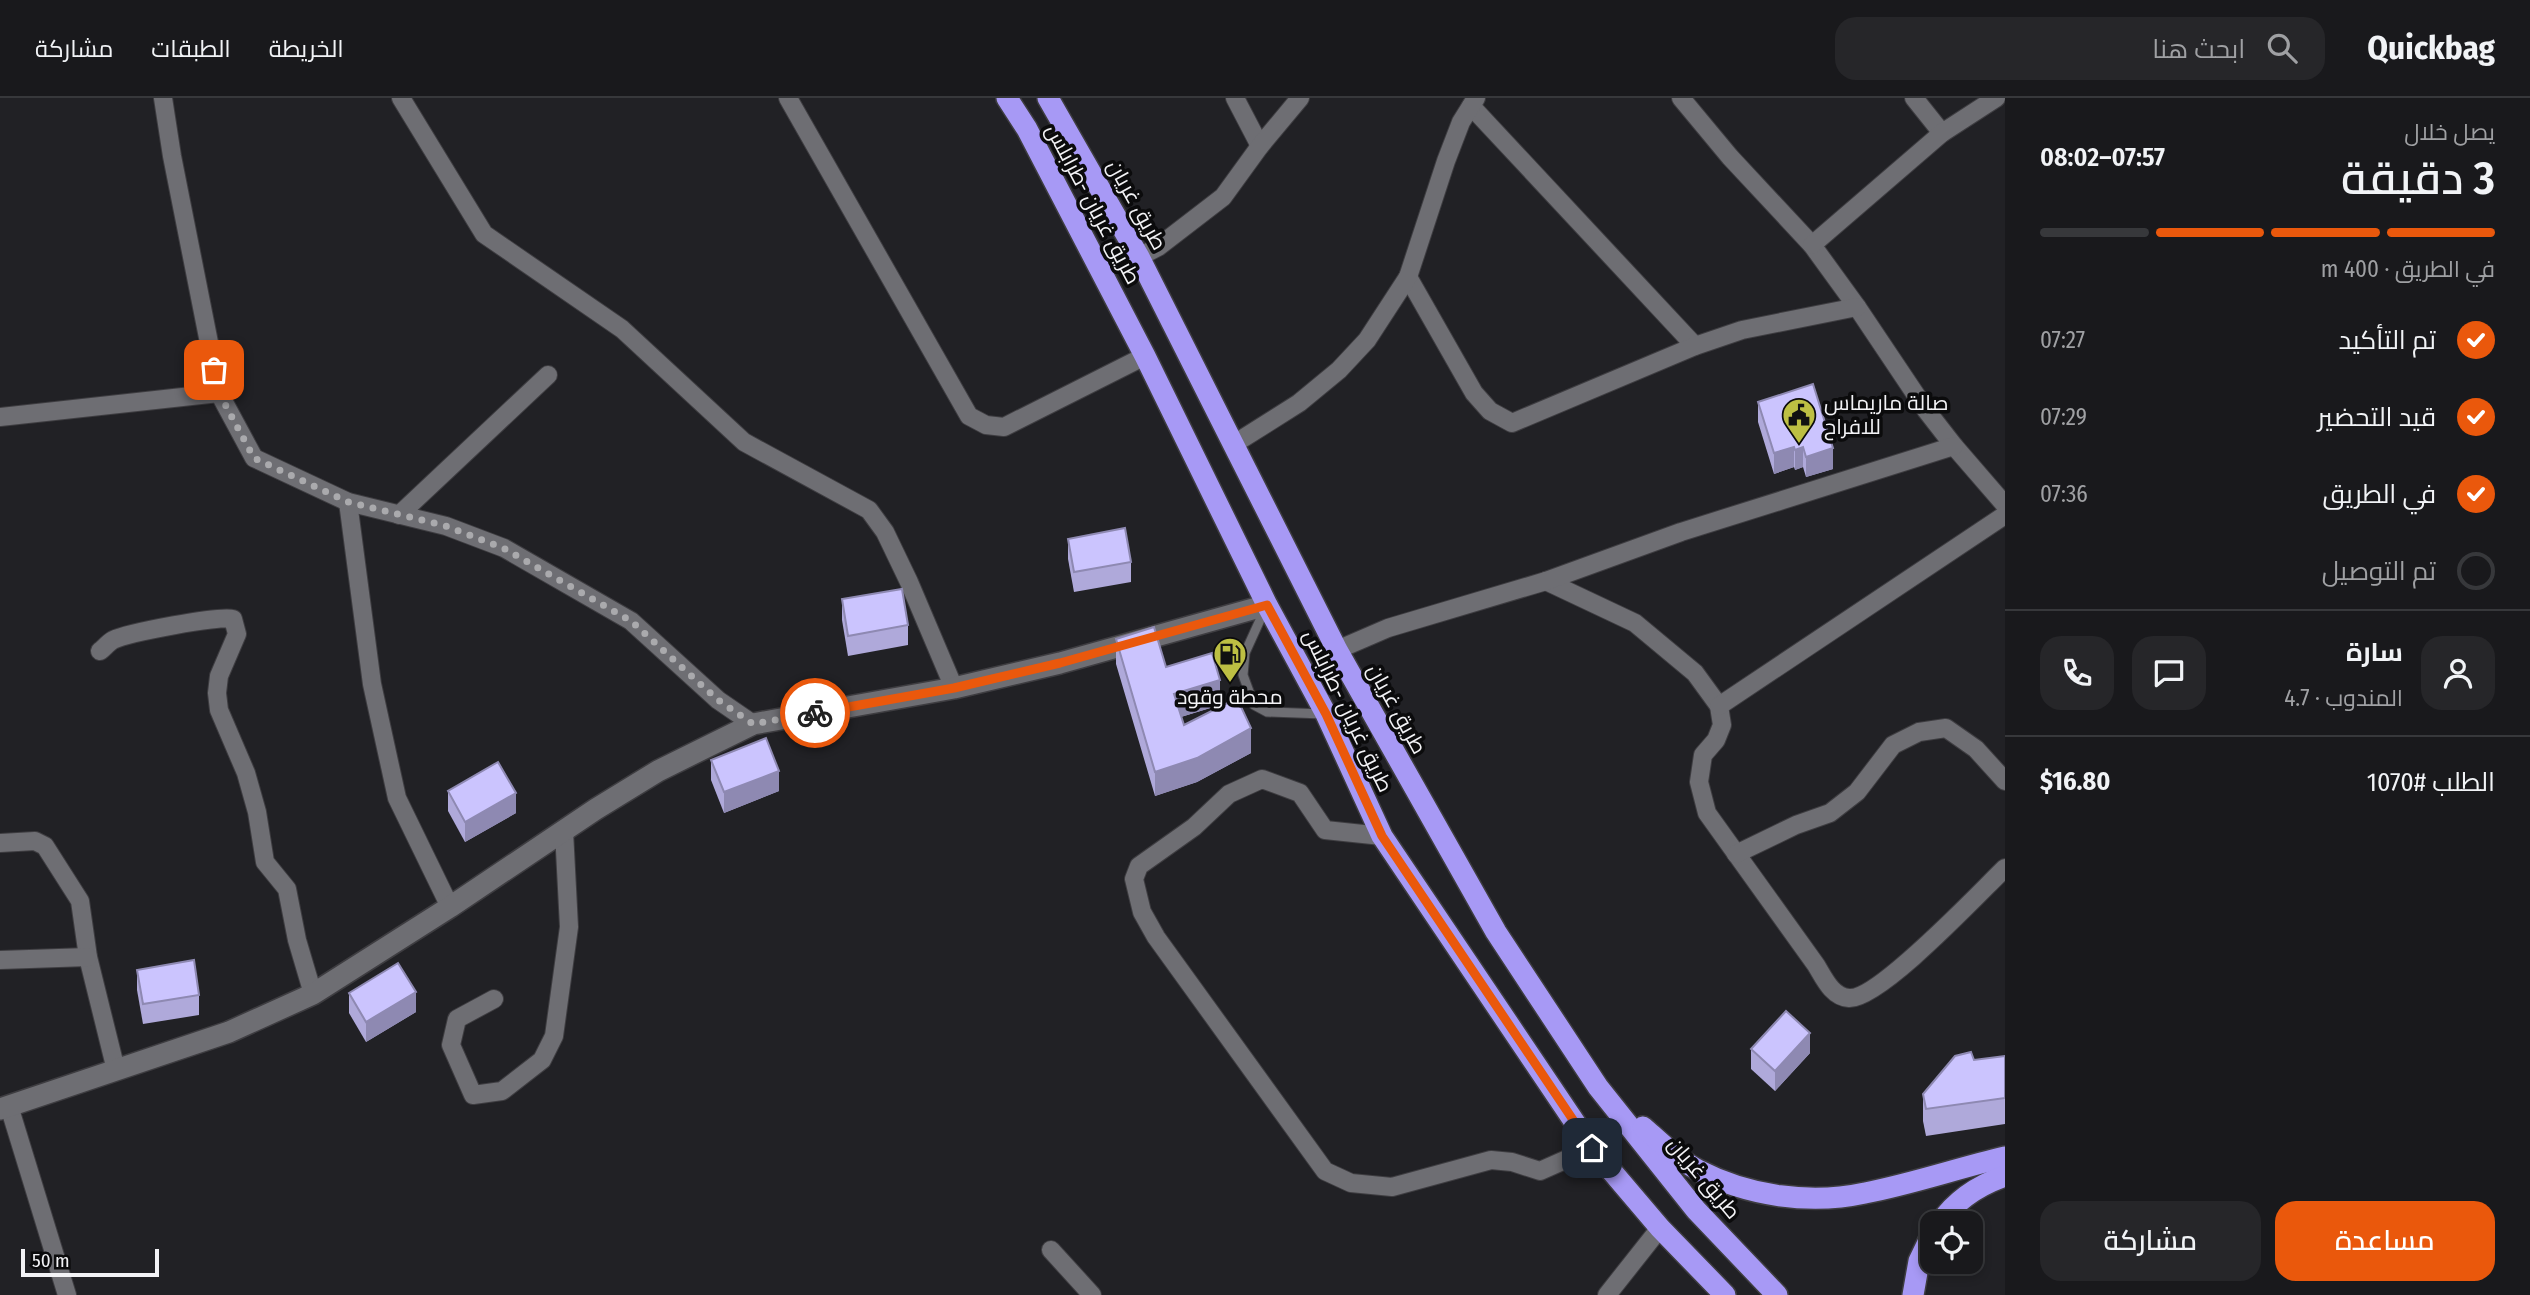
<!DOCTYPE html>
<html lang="ar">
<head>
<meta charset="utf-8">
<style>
  :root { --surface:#19191c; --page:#262629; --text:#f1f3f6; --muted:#9fa0a3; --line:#37383b; --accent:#ea580c }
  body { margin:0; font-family:"Fira Sans Condensed",Cairo,sans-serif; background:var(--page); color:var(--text); direction:rtl; height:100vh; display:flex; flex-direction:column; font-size:26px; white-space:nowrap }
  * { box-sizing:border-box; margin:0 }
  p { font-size:23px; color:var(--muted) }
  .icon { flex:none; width:38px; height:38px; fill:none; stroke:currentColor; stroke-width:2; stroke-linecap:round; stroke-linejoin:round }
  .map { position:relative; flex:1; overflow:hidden; direction:ltr }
  .side { display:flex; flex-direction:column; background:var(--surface); width:525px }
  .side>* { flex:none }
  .tools { position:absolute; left:1920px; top:1113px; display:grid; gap:14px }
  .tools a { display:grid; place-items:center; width:63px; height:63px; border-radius:14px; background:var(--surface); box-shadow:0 4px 10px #0003,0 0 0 2px var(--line); font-size:35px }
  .scale { position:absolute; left:21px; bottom:18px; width:138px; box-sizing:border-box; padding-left:7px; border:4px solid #f3f3f6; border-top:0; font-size:19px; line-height:24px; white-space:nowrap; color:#f3f3f6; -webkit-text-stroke:5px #0b0b0c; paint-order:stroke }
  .pin { position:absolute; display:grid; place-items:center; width:60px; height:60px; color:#fff; margin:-30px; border-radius:14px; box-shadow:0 4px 10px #0006 }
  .courier { position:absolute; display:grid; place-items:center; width:70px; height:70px; margin:-35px; border:5px solid #ea580c; border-radius:50%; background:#fff; color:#222; box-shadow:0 2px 9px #0007 }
  .headline em { font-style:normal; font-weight:600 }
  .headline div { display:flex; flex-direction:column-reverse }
  .headline { display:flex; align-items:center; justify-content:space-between; height:119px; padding:0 35px }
  h1 { font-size:46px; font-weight:600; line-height:52px }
  .bar { display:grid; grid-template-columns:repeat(4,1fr); gap:10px 7px; align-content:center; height:84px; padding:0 35px }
  .bar i { height:9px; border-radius:5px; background:var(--line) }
  .bar .on { background:var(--accent) }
  .bar p { grid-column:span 4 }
  .line { display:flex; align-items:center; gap:18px; padding:0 35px; border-top:2px solid var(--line) }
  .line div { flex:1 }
  .round { display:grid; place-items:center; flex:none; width:74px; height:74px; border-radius:21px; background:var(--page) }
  ol { padding:0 35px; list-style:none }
  li { display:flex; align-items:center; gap:21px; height:77px }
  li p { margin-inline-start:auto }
  li .icon { padding:7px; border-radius:50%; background:var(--accent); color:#fff; stroke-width:4 }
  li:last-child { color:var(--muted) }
  li i { width:38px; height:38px; border:4px solid var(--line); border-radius:50% }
  .primary-button { display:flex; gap:14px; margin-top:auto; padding:14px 35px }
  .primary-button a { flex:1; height:80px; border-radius:21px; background:var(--accent); color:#fff; font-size:28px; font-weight:600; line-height:80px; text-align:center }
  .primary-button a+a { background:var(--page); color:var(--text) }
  header { display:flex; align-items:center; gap:42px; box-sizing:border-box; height:98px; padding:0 35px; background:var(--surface); border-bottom:2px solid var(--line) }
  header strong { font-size:33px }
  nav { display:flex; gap:38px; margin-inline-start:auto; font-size:24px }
  .search { width:490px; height:63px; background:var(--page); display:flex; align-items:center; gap:18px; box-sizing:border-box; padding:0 24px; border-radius:21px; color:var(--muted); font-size:26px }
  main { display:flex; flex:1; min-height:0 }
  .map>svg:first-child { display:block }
</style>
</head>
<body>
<header>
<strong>Quickbag</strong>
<div class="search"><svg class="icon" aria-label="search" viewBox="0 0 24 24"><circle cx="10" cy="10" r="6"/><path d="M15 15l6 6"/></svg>ابحث هنا</div>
<nav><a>الخريطة</a><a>الطبقات</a><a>مشاركة</a></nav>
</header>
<main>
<section class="side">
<div class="headline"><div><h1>3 دقيقة</h1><p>يصل خلال</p></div><em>07:57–08:02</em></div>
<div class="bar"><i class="on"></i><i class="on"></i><i class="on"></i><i></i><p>في الطريق · 400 m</p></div>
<ol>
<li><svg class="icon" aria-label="check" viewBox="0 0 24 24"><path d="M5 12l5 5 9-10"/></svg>تم التأكيد<p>07:27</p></li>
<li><svg class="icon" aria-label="check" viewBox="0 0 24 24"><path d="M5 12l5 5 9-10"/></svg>قيد التحضير<p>07:29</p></li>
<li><svg class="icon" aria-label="check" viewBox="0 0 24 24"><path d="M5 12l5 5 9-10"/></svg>في الطريق<p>07:36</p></li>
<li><i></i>تم التوصيل</li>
</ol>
<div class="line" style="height:126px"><a class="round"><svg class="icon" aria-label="person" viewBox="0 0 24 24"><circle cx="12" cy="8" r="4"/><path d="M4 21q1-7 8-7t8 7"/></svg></a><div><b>سارة</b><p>المندوب · 4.7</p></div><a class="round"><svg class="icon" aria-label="chat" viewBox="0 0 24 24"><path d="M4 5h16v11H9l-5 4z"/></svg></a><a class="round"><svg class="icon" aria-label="phone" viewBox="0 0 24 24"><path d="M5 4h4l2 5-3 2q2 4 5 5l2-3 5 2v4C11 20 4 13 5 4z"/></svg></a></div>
<div class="line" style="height:91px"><div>الطلب #1070</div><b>$16.80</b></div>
<div class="primary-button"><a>مساعدة</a><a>مشاركة</a></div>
</section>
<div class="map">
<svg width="2005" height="1197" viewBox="0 0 2005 1197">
  <rect width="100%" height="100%" fill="#212125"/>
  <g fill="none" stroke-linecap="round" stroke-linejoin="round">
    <defs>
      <path id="lane" d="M 1265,511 L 1245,555 L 1243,577 L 1254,607 L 1267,614 L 1324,616"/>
      <g id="street">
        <path d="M 163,0 L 172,58 L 219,295 L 254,360 L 348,404 L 446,428 L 504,450 L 631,523 L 718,602 L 753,626"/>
        <path d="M 401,0 L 484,136 L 622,231 L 744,344 L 869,412 L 885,434 L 909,484 L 954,590"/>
        <path d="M 788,0 L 969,318 L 986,327 L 1004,329 L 1145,258"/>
        <path d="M 1235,0 L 1260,48"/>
        <path d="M 1681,0 L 1730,59 L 1812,147 L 1857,209 L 1926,312 L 1954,348 L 2005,407"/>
        <path d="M 1914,0 L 1942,35"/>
        <path d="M 1471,8 L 1695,248"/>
        <path d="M 1812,147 L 1942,35 L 1996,0"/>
        <path d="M 1139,159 L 1158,149 L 1223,99 L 1260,48 L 1300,0"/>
        <path d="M 1408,179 L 1474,295 L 1490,313 L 1512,325 L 1695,248 L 1742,232 L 1857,209"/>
        <path d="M 0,319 L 219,295"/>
        <path d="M 1234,346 L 1299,305 L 1339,272 L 1367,242 L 1408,179 L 1446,63 L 1461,24 L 1476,0"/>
        <path d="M 348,404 L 372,586 L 397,700 L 450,809"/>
        <path d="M 399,417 L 548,277"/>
        <path d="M 1546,483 L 1635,525 L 1695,575 L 1719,608 L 1722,627 L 1716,642 L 1703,657 L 1699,684 L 1707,715 L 1816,867 C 1824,880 1832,899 1849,900 C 1879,902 1979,795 2005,770"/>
        <path d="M 1337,552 L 1388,530 L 1546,483 L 1681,434 L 1954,348"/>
        <path d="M 100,553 C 104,550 108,545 113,542 C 127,535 220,517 233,521 L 237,536 L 219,578 L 217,595 L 219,612 L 246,675 L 257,714 L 265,764 L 287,791 L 297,842 L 313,896"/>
        <path d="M 1719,608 L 2005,417"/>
        <path d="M 1382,738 L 1325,732 L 1300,695 L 1262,681 L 1229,696 L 1194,729 L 1139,768 L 1134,781 L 1142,814 L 1156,839 L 1325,1073 L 1351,1085 L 1392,1089 L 1491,1062 L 1512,1064 L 1540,1073 L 1592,1050"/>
        <path d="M 0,745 L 35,743 L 45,748 L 80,803 L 88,859 L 116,972"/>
        <path d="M 1736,756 L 1796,727 L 1830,715 L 1857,694 L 1893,647 L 1919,634 L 1946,630 L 1976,651 L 2005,683"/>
        <path d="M 0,862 L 88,859"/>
        <path d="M 494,901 L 457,921 L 451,947 L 473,997 L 502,993 L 542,962 L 554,938 L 569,829 L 564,733"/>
        <path d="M 9,1008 L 67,1197"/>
        <path d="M 1051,1152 L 1092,1197"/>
        <path d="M 1607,1197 L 1660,1130"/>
      </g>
      <path id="secondary" d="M 0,1011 L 229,934 L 313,896 L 450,809 L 596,711 L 658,673 L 753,626 L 954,590 L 1060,565 L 1267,507"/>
      <g id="highway">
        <path d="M 1007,0 L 1027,31 L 1145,258 L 1267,507 L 1326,616 L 1382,738 L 1592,1050 L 1660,1130 L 1725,1197"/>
        <path d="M 1048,0 L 1139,159 L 1337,552 L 1496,834 L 1598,989 L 1696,1112 L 1777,1197"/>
        <path d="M 1643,1029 C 1660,1044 1677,1061 1698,1072 C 1748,1098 1810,1107 1865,1095 C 1912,1086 1958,1070 2005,1059"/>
        <path d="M 1940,1125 C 1956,1102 1979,1087 2005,1078"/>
        <path d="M 1913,1197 L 1919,1163 L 1932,1136"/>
      </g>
    </defs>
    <use href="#lane" stroke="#3e3d41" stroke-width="11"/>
    <use href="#street" stroke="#3e3d41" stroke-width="20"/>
    <use href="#secondary" stroke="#3e3d41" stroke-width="24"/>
    <use href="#highway" stroke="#3e3d41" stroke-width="24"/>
    <use href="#lane" stroke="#6e6e73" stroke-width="9"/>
    <use href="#street" stroke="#6e6e73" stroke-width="18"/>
    <use href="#secondary" stroke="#6e6e73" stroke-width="21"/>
    <use href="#highway" stroke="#a799f5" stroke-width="21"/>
  </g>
  <g fill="#afa9da">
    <path d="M 1758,304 L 1833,371 L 1806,379 L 1803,369 L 1795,372 L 1794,369 L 1774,376 L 1758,324 Z"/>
    <path d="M 1068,441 L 1131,464 L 1131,484 L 1074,494 L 1068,461 Z"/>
    <path d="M 842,501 L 908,527 L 908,547 L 848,558 L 842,522 Z"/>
    <path d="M 1116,541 L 1166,569 L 1220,607 L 1181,619 L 1184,627 L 1251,655 L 1197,684 L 1155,698 L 1116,566 Z"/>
    <path d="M 711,662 L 779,693 L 724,715 L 711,682 Z"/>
    <path d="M 448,693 L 516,715 L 465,744 L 448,713 Z"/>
    <path d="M 137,872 L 199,897 L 199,917 L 143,926 L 137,892 Z"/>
    <path d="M 349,895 L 416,914 L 366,944 L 349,915 Z"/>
    <path d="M 1751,951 L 1810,955 L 1775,993 L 1751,971 Z"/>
    <path d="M 2005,958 L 2005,1026 L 1926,1038 L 1923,1023 L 1923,996 L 1974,962 Z"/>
  </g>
  <g fill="#8e89b2">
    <path d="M 1794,349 L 1794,369 L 1774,376 L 1774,355 Z"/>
    <path d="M 1803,349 L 1803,369 L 1795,372 L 1795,352 Z"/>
    <path d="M 1833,350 L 1833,371 L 1806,379 L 1806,359 Z"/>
    <path d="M 1220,582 L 1220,607 L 1174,621 L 1174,596 Z"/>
    <path d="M 1251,630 L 1251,655 L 1197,684 L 1155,698 L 1155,674 Z"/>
    <path d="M 779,673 L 779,693 L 724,715 L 724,694 Z"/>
    <path d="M 516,695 L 516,715 L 465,744 L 465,724 Z"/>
    <path d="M 416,894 L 416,914 L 366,944 L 366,924 Z"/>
    <path d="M 1810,935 L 1810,955 L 1775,993 L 1775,973 Z"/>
  </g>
  <g fill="#cbc4fe" stroke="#8e89b2" stroke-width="2">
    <path d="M 1813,286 L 1833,350 L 1806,359 L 1803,349 L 1795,352 L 1794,349 L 1774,355 L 1758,304 Z"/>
    <path d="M 1125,430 L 1131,464 L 1074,474 L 1068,441 Z"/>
    <path d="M 902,491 L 908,527 L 848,538 L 842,501 Z"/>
    <path d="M 1154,529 L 1166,569 L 1212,555 L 1220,582 L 1174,596 L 1184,627 L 1237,600 L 1251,630 L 1197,660 L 1155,674 L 1116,541 Z"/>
    <path d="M 766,640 L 779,673 L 724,694 L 711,662 Z"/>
    <path d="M 498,664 L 516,695 L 465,724 L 448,693 Z"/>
    <path d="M 194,862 L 199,897 L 143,906 L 137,872 Z"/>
    <path d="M 398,865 L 416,894 L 366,924 L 349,895 Z"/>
    <path d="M 1786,913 L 1810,935 L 1775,973 L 1751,951 Z"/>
    <path d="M 1971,954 L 1974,962 L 2005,958 L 2005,1000 L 1926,1011 L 1923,996 L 1955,958 Z"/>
  </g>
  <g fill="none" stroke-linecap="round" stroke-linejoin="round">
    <path stroke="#aaaaad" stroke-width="7" stroke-dasharray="0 12.6" d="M 214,272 L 219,295 L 254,360 L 348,404 L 446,428 L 503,450 L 631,523 L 718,602 L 753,626 L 815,615"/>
    <path stroke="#ea580c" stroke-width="9" d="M 815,615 L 954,590 L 1060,565 L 1267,507 L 1326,616 L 1382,738 L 1592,1050"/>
  </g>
  <defs>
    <symbol id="civic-pin" viewBox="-11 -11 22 30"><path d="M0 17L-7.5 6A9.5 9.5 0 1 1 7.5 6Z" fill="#bdbf43" stroke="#0b0b0c"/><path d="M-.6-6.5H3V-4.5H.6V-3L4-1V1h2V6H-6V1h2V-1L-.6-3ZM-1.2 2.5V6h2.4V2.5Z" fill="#111"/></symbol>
    <symbol id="fuel-pin" viewBox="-11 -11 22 30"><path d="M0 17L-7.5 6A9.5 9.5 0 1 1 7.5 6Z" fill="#bdbf43" stroke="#0b0b0c"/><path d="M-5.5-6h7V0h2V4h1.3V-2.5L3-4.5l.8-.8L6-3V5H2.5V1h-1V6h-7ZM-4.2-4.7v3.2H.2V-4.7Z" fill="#111"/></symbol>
  </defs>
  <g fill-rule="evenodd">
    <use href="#civic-pin" x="1780" y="298" width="38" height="52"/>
    <use href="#fuel-pin" x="1211" y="537" width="38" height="52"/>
  </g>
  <g text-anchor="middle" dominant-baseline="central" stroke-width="7" stroke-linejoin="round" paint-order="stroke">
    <g font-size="21" fill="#f3f3f6" stroke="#0b0b0c">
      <text transform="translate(1093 106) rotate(62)">طريق غريان -طرابلس</text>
      <text transform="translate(1137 107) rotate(61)">طريق غريان</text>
      <text transform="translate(1397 611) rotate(61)">طريق غريان</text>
      <text transform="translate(1348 613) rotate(64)">طريق غريان -طرابلس</text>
      <text transform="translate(1704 1080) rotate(50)">طريق غريان</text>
    </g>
    <g font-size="21" fill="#f3f3f6" stroke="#0b0b0c" text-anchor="start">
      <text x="1824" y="305">صالة ماريماس<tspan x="1824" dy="24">للافراح</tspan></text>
      <text x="1230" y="599" text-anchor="middle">محطة وقود</text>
    </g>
  </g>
</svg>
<div class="tools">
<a><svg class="icon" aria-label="locate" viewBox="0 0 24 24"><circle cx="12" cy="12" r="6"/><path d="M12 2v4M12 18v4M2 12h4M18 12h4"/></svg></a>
</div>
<div class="scale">50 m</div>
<div class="pin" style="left:214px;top:272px;background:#ea580c"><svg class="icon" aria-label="bag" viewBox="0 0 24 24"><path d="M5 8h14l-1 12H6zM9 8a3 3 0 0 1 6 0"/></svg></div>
<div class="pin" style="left:1592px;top:1050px;background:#1f2937"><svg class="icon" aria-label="home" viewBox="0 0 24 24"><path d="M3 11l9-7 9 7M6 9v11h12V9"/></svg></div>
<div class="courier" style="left:815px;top:615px"><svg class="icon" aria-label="bike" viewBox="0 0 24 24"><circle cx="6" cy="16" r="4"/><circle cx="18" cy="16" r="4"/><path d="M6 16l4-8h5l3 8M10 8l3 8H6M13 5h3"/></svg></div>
</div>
</main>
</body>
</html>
